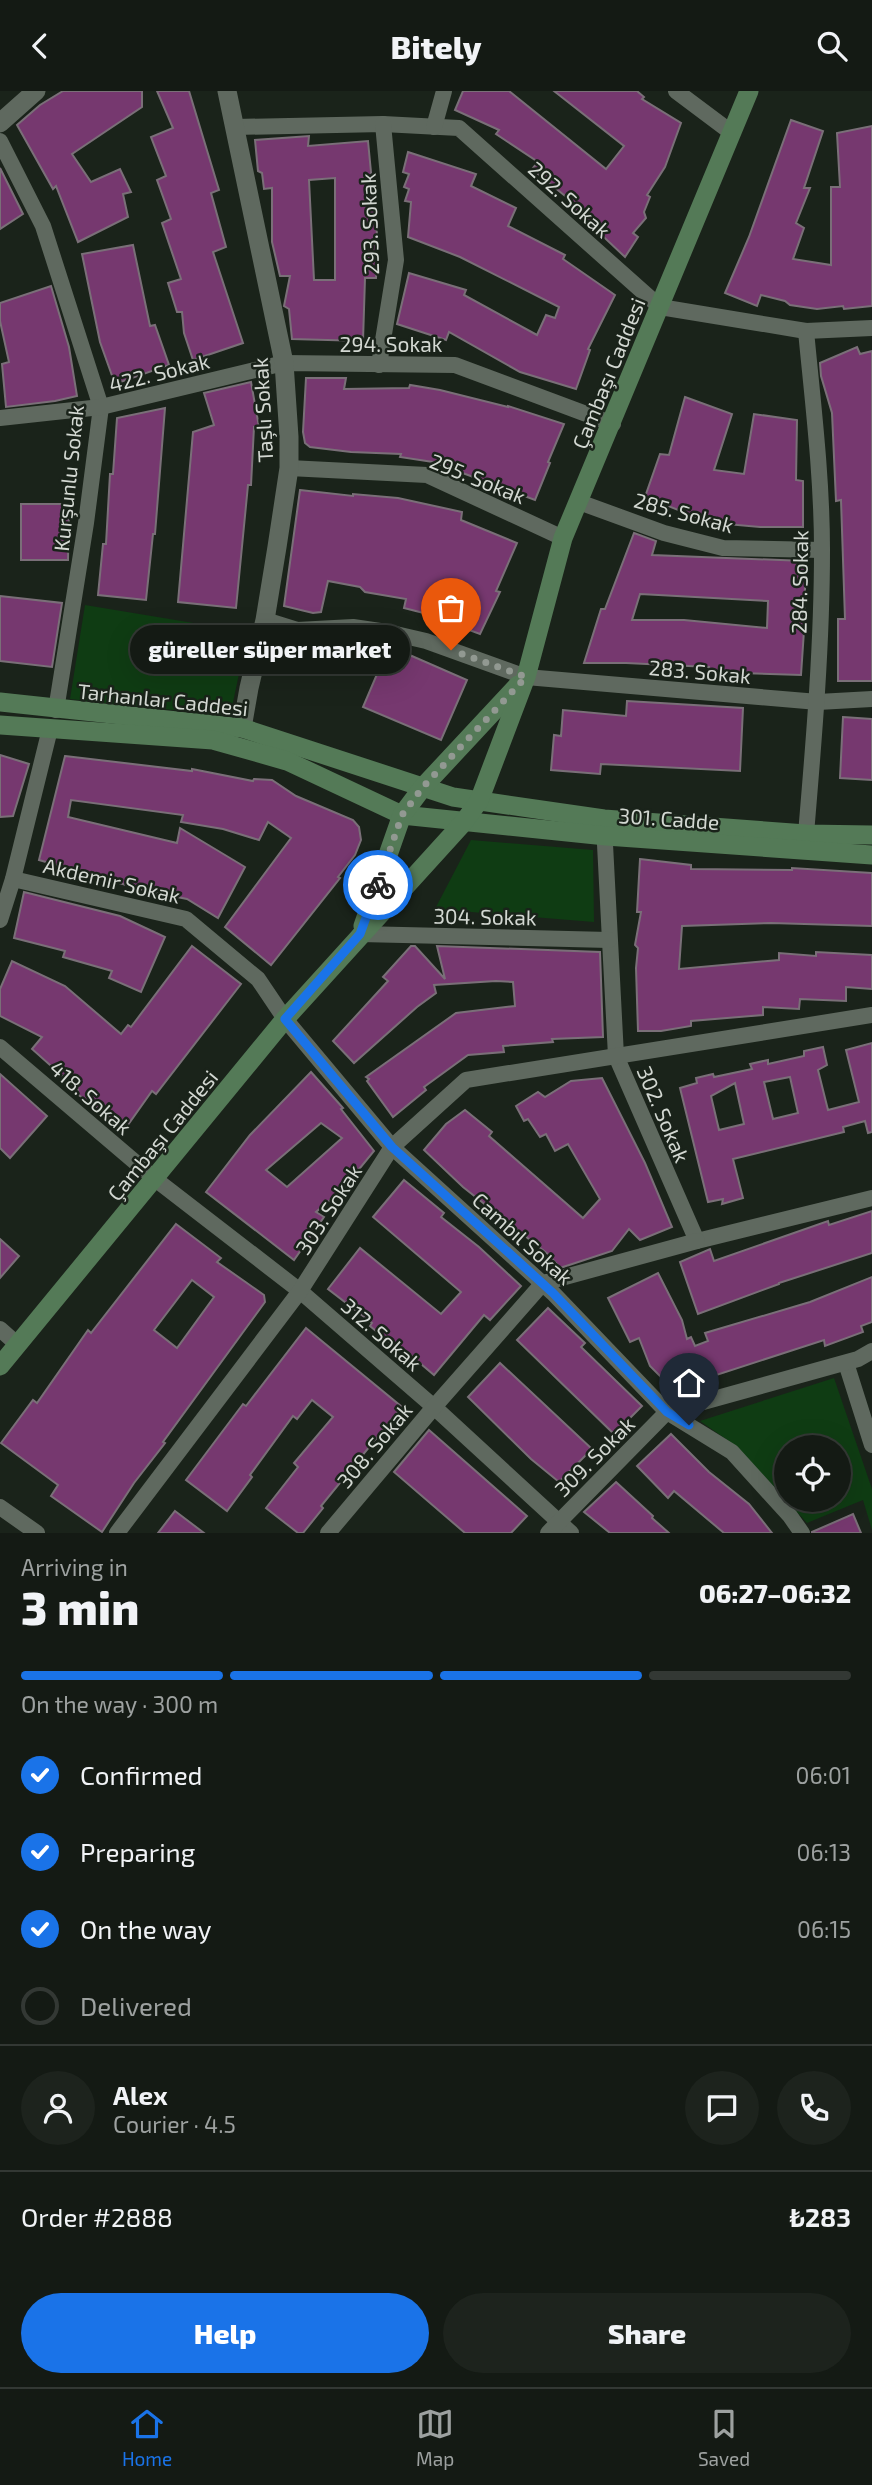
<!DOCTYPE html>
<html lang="en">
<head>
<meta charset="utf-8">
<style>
  :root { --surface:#141a14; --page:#1d231d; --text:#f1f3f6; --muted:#9da1a0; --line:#333834; --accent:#1a73e8 }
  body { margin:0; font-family:"Exo 2",sans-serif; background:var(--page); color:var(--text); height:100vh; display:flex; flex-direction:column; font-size:26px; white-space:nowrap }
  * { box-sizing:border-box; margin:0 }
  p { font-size:23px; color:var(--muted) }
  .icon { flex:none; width:38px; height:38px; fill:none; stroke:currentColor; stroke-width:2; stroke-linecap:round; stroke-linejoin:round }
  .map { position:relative; height:1442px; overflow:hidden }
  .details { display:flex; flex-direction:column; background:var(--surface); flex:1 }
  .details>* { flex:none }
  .controls { position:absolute; left:774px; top:1344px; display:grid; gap:14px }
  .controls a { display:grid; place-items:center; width:77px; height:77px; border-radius:50%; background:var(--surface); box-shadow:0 7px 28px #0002,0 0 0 2px var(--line); font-size:35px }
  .pin { position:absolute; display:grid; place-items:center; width:60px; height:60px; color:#fff; margin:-72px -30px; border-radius:50% 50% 50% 0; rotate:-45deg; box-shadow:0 0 7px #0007 }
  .pin .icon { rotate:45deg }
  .courier { position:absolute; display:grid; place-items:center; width:70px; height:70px; margin:-35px; border:5px solid #1a73e8; border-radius:50%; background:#fff; color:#222; box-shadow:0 2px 9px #0007 }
  .bubble { position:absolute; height:49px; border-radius:24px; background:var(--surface); box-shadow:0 7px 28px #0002,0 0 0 2px var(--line); font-size:23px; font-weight:800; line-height:49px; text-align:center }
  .head em { font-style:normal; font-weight:800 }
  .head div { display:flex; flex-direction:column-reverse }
  .head { display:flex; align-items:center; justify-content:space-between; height:119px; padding:0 21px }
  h1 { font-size:46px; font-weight:800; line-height:52px }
  .bar { display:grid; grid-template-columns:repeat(4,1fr); gap:10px 7px; align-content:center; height:84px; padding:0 21px }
  .bar i { height:9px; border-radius:5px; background:var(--line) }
  .bar .active { background:var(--accent) }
  .bar p { grid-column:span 4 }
  .line { display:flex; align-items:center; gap:18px; padding:0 21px; border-top:2px solid var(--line) }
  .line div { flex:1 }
  .round { display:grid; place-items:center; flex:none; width:74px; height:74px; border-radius:37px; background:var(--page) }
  ol { padding:0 21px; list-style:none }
  li { display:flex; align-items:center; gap:21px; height:77px }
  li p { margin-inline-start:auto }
  li .icon { padding:7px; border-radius:50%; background:var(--accent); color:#fff; stroke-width:4 }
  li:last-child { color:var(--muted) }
  li i { width:38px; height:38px; border:4px solid var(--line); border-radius:50% }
  .cta { display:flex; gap:14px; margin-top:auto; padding:14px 21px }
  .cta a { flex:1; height:80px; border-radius:42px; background:var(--accent); color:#fff; font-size:28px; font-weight:800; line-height:80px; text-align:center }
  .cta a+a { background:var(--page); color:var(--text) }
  header { display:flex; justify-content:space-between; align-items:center; height:91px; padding:0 21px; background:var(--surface); font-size:32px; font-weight:800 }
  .tab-bar { display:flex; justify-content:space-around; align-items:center; height:98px; border-top:2px solid var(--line); background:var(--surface); font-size:19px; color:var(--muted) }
  .tab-bar a { display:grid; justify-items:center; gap:4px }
  .tab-bar .active { color:var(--accent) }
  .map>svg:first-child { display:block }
</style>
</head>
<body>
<header><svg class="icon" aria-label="back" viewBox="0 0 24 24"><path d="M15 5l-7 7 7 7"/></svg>Bitely<svg class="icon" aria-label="search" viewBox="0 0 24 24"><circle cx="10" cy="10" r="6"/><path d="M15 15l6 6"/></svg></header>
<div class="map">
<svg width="872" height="1442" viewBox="0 0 872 1442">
  <rect width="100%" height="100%" fill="#1a231a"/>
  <g fill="#0f3c13">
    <path d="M 85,514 L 248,541 L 230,625 L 70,608 Z"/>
    <path d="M 471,749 L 593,759 L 594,831 L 435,818 Z"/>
    <path d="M 834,1287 L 872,1398 L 872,1439 L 863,1409 L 807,1432 L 786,1409 L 838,1409 L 838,1356 L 786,1356 L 786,1408 L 733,1353 L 700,1330 Z"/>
  </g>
  <g fill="#76386f" stroke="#7a6f78" stroke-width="2" fill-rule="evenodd">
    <path d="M 63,0 L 142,0 L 142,16 L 72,63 L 91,91 L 120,78 L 131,101 L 123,103 L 128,126 L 78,151 L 56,95 L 53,98 L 17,34 L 40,14 Z"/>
    <path d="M 157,0 L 189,0 L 219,99 L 211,102 L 226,156 L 213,161 L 243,252 L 193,269 L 184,242 L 182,221 L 177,221 L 168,192 L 181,188 L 162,132 L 171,128 L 157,89 L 166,85 L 151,46 L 173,37 Z"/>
    <path d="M 463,0 L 509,0 L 606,78 L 624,55 L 554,0 L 637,0 L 644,6 L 642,8 L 681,32 L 665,76 L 647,104 L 650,106 L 644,121 L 646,127 L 633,142 L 638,146 L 625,166 L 572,116 L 575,113 L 532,78 L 538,71 L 496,43 L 499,39 L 455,19 Z"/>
    <path d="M 791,29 L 823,40 L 804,97 L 810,97 L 796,132 L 804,137 L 793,168 L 831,174 L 831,96 L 840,96 L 837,42 L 872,35 L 872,215 L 844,218 L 843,215 L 817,218 L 790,214 L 785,210 L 761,204 L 757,215 L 725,202 L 749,146 Z"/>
    <path d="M 309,45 L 308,55 L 368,50 L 378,154 L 376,187 L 365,187 L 363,250 L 292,248 L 289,218 L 284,215 L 290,185 L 280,185 L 272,151 L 272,97 L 264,98 L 262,82 L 258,80 L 255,49 ZM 335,87 L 335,189 L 314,189 L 309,89 Z"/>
    <path d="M 408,61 L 476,83 L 471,95 L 516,117 L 508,135 L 565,164 L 563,168 L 615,204 L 588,258 L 590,259 L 576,298 L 520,281 L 449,241 L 446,249 L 397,233 L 409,182 L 466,199 L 464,204 L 537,244 L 546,224 L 555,227 L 559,216 L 460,166 L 408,146 L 411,111 L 405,110 L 409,98 L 404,96 L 409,83 L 403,81 Z"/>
    <path d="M 0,77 L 23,123 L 0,138 Z"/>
    <path d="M 133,154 L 150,235 L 155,234 L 169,274 L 115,293 L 100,251 L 82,163 Z"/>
    <path d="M 51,195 L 69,256 L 77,305 L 55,310 L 6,316 L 2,273 L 9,271 L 0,230 L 0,212 Z"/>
    <path d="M 857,256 L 860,263 L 872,260 L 872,590 L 838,590 L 838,528 L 845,528 L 841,409 L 836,410 L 832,322 L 821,285 L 820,272 Z"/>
    <path d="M 306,287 L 346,287 L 344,298 L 409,297 L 410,294 L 440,299 L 508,316 L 508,315 L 564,333 L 548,371 L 550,372 L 535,409 L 433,371 L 400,366 L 401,363 L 351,361 L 310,356 L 305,352 L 303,341 Z"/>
    <path d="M 251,291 L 259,336 L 254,336 L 251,394 L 248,394 L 236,517 L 178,511 L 193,341 L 214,334 L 204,302 Z"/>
    <path d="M 685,306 L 732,323 L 714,379 L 744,383 L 754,323 L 797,329 L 796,389 L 803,390 L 803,436 L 760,436 L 703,431 L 704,429 L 645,406 L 660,363 L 669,364 Z"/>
    <path d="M 165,317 L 155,443 L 153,443 L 146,509 L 98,504 L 103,453 L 106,453 L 110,383 L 113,383 L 117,327 Z"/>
    <path d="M 300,399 L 353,405 L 353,403 L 398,407 L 462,421 L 461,429 L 517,452 L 496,500 L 500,501 L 480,543 L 450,532 L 451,529 L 404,517 L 406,508 L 365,501 L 360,496 L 328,490 L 321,521 L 313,522 L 284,515 Z"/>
    <path d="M 21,413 L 69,413 L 68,469 L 21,469 Z"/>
    <path d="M 634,442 L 656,450 L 652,464 L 805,470 L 805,525 L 801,584 L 709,581 L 709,576 L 626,572 L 584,572 L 601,518 L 605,518 ZM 640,503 L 768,510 L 767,537 L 684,529 L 632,529 Z"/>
    <path d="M 0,505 L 62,512 L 52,576 L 0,570 Z"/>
    <path d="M 389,555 L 467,589 L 441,649 L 363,616 Z"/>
    <path d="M 627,610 L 743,617 L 740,680 L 601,673 L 600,683 L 551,679 L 554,644 L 561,645 L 563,619 L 626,625 Z"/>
    <path d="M 843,626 L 872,628 L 872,689 L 840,687 Z"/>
    <path d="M 0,664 L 29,673 L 13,725 L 0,726 Z"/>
    <path d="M 65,665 L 192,680 L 192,678 L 253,690 L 254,688 L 272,689 L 296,705 L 353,729 L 359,736 L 361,749 L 355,764 L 338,786 L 340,787 L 271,874 L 225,836 L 291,747 L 268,731 L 259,749 L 223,738 L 181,731 L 183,724 L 71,709 L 68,726 L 177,752 L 180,737 L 245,776 L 218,827 L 187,808 L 147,800 L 39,769 Z"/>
    <path d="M 640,768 L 691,774 L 691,778 L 792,779 L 792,777 L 872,782 L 872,835 L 771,832 L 682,835 L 679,878 L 779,869 L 779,862 L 816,865 L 816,861 L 872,864 L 872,898 L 846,896 L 846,910 L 800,908 L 799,918 L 763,916 L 763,924 L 691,930 L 691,935 L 661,940 L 638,940 L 636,877 L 638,857 L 635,854 L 641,821 L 637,821 Z"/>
    <path d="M 24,801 L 120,825 L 165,846 L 141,901 L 109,887 L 112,880 L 63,866 L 65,860 L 14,847 Z"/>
    <path d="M 192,855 L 241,893 L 156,1003 L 152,1000 L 125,1038 L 76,1002 L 78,999 L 32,958 L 42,946 L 0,925 L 0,898 L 12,870 L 65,895 L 121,943 L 128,934 L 131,936 Z"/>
    <path d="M 411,855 L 415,855 L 445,888 L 437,855 L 600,861 L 603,946 L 552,948 L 553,951 L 503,955 L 504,961 L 468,964 L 424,996 L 426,999 L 393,1026 L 367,990 L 369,988 L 366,986 L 456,922 L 515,915 L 513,891 L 496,890 L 434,894 L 436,902 L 417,916 L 354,972 L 333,950 L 388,890 L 383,886 Z"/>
    <path d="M 872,952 L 872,1041 L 868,1042 L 865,1030 L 843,1036 L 844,1041 L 733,1068 L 743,1107 L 722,1113 L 723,1108 L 708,1111 L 680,997 L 697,992 L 696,987 L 713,983 L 714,986 L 752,978 L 750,973 L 768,969 L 768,973 L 804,965 L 804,960 L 823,956 L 827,974 L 818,979 L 828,1019 L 859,1011 L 846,959 ZM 790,986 L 798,1022 L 773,1028 L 764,991 ZM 735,992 L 744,1033 L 719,1039 L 711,1005 Z"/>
    <path d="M 311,981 L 343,1017 L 341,1018 L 374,1060 L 342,1099 L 316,1121 L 324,1126 L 294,1169 L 206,1101 L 250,1044 ZM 321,1032 L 342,1047 L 287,1096 L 266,1079 Z"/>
    <path d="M 0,983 L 47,1025 L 10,1067 L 0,1057 Z"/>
    <path d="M 602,987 L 645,1072 L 672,1136 L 640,1149 L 629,1138 L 612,1160 L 560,1177 L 549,1164 L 463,1096 L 424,1059 L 446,1033 L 465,1019 L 492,1041 L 489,1045 L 583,1127 L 600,1108 L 568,1053 L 555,1060 L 546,1043 L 540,1046 L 528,1028 L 524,1030 L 516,1015 L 538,1001 L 545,1006 L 571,990 Z"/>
    <path d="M 404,1089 L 444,1122 L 441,1126 L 479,1156 L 521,1195 L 490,1229 L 484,1224 L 434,1284 L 401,1256 L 399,1259 L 370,1235 L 372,1232 L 328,1198 L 360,1157 L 441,1223 L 461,1201 L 373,1126 Z"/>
    <path d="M 872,1120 L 872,1162 L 779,1192 L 779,1193 L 698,1223 L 680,1171 L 710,1158 L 714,1170 L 828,1130 L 829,1134 Z"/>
    <path d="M 176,1133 L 221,1167 L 217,1171 L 264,1204 L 265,1211 L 163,1351 L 165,1352 L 134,1392 L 102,1441 L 51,1405 L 58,1394 L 1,1352 L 33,1309 L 37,1312 L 88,1239 L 91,1242 ZM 192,1189 L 214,1206 L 177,1257 L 154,1239 Z"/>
    <path d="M 0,1148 L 19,1165 L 0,1187 Z"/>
    <path d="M 658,1182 L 682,1229 L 687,1248 L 691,1246 L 695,1255 L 708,1250 L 705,1242 L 810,1211 L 872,1186 L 872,1231 L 861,1235 L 863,1241 L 825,1255 L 824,1249 L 673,1298 L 650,1275 L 639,1247 L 630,1251 L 608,1207 Z"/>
    <path d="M 548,1217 L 585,1252 L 581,1256 L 642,1315 L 614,1343 L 517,1249 Z"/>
    <path d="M 306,1237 L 402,1316 L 321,1415 L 323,1417 L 303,1442 L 298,1442 L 266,1417 L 298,1376 L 294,1372 L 333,1326 L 312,1309 L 297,1328 L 293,1325 L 250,1384 L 252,1386 L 227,1420 L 186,1389 L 243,1313 L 246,1315 Z"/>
    <path d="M 500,1272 L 592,1358 L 559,1391 L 531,1368 L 468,1306 Z"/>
    <path d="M 429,1339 L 527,1425 L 511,1442 L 465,1442 L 394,1381 Z"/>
    <path d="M 671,1343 L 709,1381 L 749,1413 L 772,1442 L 724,1442 L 674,1400 L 668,1407 L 637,1375 Z"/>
    <path d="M 616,1391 L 653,1425 L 652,1427 L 669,1442 L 610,1442 L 584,1421 Z"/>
    <path d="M 175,1420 L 204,1442 L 158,1442 Z"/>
    <path d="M 853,1423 L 861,1442 L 812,1442 L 812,1441 Z"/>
  </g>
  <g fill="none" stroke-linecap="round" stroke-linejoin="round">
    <g stroke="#5f695f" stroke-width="16">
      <path d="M 676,0 L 732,42"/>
      <path d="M 236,36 L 383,33 L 459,37 L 660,216 L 806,240 L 872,237"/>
      <path d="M 434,36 L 444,0"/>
      <path d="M 0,50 L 43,135 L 101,316 L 86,432 L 56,619"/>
      <path d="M 379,274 L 396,169 L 383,33"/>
      <path d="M 0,327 L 101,316 L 284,272 L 455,274 L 613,333"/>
      <path d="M 289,377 L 427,384 L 563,447"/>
      <path d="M 579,411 L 664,442 L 723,457 L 822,459"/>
      <path d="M 265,529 L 297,539 L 353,536 L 387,541 L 426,550 L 526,586 L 818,611 L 872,608"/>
      <path d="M 604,734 L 616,965 L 697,1150 L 872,1107"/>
      <path d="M 806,743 C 814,648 822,554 822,459 C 822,386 813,313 806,240"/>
      <path d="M 13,788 L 186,828 L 258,888 L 285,928 L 392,1056 L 553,1202 L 667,1321 L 732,1361 L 790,1425 L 802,1442"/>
      <path d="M 0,829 L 13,788 L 50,638"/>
      <path d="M 360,843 L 609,849"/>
      <path d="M 0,956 L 155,1088 L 300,1200 L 434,1316 L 571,1442"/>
      <path d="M 0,1238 L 18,1254"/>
      <path d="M 846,1272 L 872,1354"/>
      <path d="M 0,1416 L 37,1442"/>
      <path d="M 117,1442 L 300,1200 L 392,1056 L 466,989 L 872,924"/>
      <path d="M 328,1442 L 434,1316 L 543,1192 L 697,1150"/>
      <path d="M 548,1442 L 667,1321 L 858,1268 L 872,1260"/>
    </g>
    <g stroke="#5f695f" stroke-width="19">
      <path d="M 227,0 L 284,272 L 289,346 L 289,377 L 277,456 L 265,529 L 249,597 L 242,637"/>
      <path d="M 0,32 L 36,0"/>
    </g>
    <g stroke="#547a57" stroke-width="19">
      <path d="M 0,611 L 242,637 L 453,706 L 604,728 L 806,743 L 872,744"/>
      <path d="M 0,634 L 213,649 L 287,670 L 402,724 L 606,745 L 872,764"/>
      <path d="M 363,835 L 402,724 L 423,696 L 518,594"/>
      <path d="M 0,1275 L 285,928 L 463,732 L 479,710 L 526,586 L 563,447 L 749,0"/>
    </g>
  </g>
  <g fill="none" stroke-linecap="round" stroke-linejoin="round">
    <path stroke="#929992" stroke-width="7" stroke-dasharray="0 12.6" d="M 378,794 L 402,724 L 423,696 L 526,586 L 451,559"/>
    <path stroke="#1a73e8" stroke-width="9" d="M 378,794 L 360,843 L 285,928 L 392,1056 L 553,1202 L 667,1321 L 689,1334"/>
  </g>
  <g text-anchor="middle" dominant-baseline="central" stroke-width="5" stroke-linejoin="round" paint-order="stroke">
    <g font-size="21" fill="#d3d8d2" stroke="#1a231a">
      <text transform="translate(570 108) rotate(42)">292. Sokak</text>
      <text transform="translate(369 133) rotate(-92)">293. Sokak</text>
      <text x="391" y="252">294. Sokak</text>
      <text transform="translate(159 281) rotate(-14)">422. Sokak</text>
      <text transform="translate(608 282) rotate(-68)">Çambaşı Caddesi</text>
      <text transform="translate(262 319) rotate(-93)">Taşlı Sokak</text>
      <text transform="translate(68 387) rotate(-84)">Kurşunlu Sokak</text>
      <text transform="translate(478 387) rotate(22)">295. Sokak</text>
      <text transform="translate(684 421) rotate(15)">285. Sokak</text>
      <text transform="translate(799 491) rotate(-89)">284. Sokak</text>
      <text transform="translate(700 580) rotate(5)">283. Sokak</text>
      <text transform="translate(163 608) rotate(6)">Tarhanlar Caddesi</text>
      <text transform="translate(669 727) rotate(4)">301. Cadde</text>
      <text transform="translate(112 789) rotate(13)">Akdemir Sokak</text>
      <text transform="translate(485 825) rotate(1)">304. Sokak</text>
      <text transform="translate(91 1006) rotate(41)">418. Sokak</text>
      <text transform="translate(664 1023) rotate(67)">302. Sokak</text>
      <text transform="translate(162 1044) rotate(-51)">Çambaşı Caddesi</text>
      <text transform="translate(328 1118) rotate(-57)">303. Sokak</text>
      <text transform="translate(523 1147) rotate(42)">Cambıl Sokak</text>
      <text transform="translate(382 1243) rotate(41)">312. Sokak</text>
      <text transform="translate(374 1354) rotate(-50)">308. Sokak</text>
      <text transform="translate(594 1365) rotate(-45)">309. Sokak</text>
    </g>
  </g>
</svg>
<div class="controls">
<a><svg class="icon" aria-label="locate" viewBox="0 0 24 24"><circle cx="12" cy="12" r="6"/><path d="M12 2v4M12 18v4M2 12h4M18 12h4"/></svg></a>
</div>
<div class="pin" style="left:451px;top:559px;background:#ea580c"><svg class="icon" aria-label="bag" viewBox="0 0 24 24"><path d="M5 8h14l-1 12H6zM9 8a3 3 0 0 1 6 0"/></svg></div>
<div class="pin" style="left:689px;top:1334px;background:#1f2937"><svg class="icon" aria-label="home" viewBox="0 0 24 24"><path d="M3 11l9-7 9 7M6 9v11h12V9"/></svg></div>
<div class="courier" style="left:378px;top:794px"><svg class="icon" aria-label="bike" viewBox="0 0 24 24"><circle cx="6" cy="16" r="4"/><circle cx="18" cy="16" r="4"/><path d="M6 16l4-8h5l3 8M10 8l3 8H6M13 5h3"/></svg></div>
<div class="bubble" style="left:130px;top:534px;width:280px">güreller süper market</div>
</div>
<section class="details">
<div class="head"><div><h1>3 min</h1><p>Arriving in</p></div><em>06:27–06:32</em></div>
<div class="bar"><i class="active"></i><i class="active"></i><i class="active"></i><i></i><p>On the way · 300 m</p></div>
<ol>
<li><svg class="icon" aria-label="check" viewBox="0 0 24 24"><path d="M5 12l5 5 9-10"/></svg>Confirmed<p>06:01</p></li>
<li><svg class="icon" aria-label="check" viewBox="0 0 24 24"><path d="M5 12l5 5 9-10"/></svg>Preparing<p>06:13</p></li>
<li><svg class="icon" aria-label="check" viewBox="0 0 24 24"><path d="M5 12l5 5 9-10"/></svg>On the way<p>06:15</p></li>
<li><i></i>Delivered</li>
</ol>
<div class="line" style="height:126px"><a class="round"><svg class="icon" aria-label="person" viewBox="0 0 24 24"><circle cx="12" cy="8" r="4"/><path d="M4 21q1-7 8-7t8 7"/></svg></a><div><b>Alex</b><p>Courier · 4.5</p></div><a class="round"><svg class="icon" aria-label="chat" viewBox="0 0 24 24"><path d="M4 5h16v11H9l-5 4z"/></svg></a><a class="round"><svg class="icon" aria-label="phone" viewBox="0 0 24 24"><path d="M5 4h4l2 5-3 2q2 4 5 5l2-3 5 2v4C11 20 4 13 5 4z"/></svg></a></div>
<div class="line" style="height:91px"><div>Order #2888</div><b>₺283</b></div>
<div class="cta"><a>Help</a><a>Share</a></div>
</section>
<nav class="tab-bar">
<a class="active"><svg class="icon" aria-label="home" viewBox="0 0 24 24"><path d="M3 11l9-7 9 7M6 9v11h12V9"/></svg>Home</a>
<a><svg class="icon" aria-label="map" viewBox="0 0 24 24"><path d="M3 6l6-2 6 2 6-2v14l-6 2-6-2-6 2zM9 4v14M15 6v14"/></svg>Map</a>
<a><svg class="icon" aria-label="saved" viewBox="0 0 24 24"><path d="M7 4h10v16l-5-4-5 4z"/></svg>Saved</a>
</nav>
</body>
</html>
